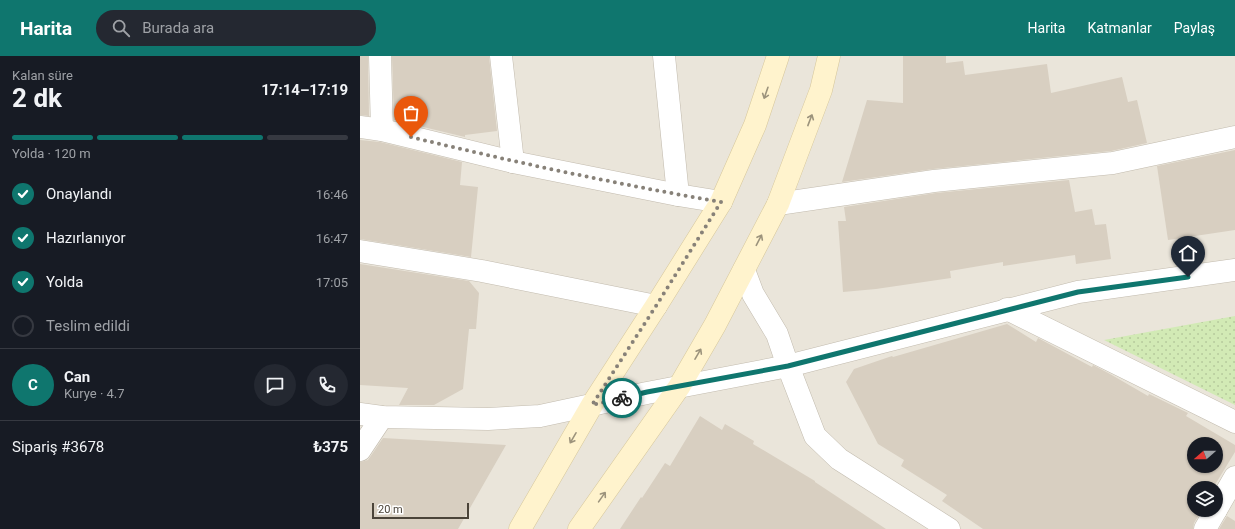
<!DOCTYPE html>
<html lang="tr">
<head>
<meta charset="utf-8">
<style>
  :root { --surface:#171b24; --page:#242831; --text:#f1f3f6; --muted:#9ea1a6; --line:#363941; --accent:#0f766e }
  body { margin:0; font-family:Roboto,sans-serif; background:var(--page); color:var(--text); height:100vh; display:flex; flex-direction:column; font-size:15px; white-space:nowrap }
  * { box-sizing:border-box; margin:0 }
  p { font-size:13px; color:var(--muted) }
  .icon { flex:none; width:22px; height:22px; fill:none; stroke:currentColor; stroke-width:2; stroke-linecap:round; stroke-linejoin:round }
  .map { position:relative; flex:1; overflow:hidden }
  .sheet { display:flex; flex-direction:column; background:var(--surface); width:360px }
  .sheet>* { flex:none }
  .needle { width:26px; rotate:250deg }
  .buttons { position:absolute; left:827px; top:381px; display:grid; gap:8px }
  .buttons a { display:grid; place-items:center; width:36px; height:36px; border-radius:50%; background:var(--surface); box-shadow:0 1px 3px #0004; font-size:20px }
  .scale { position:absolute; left:12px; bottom:10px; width:97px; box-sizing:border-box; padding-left:4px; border:2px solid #4b4439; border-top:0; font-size:11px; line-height:14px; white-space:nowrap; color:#4b4439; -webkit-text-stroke:3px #fff; paint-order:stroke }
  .pin { position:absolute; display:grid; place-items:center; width:34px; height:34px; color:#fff; margin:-41px -17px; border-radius:50% 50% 50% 0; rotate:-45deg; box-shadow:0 0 4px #0007 }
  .pin .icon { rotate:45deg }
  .courier { position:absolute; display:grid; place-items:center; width:40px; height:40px; margin:-20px; border:3px solid #0f766e; border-radius:50%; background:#fff; color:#222; box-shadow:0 1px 5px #0007 }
  .summary em { font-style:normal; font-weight:700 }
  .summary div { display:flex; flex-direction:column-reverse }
  .summary { display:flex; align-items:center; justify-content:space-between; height:68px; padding:0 12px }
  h1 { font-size:26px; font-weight:700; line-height:30px }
  .bar { display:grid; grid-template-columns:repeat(4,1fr); gap:6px 4px; align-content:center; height:48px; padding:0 12px }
  .bar i { height:5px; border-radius:3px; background:var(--line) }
  .bar .selected { background:var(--accent) }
  .bar p { grid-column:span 4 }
  .line { display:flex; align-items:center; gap:10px; padding:0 12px; border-top:1px solid var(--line) }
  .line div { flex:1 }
  .round { display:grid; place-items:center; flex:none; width:42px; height:42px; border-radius:21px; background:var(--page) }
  ol { padding:0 12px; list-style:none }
  li { display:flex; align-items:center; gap:12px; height:44px }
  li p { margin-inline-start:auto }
  li .icon { padding:4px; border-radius:50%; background:var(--accent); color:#fff; stroke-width:4 }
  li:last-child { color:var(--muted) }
  li i { width:22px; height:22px; border:2px solid var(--line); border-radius:50% }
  header { display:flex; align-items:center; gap:24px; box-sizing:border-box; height:56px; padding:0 20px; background:var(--accent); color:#fff }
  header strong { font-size:19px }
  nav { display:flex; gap:22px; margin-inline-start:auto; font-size:14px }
  .search { width:280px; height:36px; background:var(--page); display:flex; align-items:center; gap:10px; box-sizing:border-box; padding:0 14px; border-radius:22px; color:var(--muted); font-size:15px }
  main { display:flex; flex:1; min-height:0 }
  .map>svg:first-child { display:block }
</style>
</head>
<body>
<header>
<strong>Harita</strong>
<div class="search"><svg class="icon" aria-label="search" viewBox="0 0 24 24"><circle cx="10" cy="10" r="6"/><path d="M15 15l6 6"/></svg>Burada ara</div>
<nav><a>Harita</a><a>Katmanlar</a><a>Paylaş</a></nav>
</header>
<main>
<section class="sheet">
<div class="summary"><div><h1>2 dk</h1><p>Kalan süre</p></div><em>17:14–17:19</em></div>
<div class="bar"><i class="selected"></i><i class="selected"></i><i class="selected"></i><i></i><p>Yolda · 120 m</p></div>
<ol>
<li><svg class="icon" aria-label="check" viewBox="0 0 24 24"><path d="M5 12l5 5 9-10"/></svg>Onaylandı<p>16:46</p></li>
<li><svg class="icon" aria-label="check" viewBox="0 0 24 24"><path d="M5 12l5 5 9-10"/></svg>Hazırlanıyor<p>16:47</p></li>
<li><svg class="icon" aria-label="check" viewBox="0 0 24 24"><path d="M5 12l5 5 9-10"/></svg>Yolda<p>17:05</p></li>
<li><i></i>Teslim edildi</li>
</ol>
<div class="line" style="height:72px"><b class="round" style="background:var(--accent);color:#fff">C</b><div><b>Can</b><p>Kurye · 4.7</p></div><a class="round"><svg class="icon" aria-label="chat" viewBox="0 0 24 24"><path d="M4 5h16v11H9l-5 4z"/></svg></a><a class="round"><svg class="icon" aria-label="phone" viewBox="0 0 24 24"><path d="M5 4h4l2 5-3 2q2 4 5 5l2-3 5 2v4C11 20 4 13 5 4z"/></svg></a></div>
<div class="line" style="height:52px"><div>Sipariş #3678</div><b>₺375</b></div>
</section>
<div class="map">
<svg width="875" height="473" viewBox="0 0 875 473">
  <defs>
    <pattern id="park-dots" width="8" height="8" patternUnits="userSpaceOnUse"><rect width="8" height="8" fill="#d2eab5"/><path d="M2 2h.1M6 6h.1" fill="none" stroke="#b6ca9c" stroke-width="1.8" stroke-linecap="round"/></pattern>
  </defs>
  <rect width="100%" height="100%" fill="#f6f3ec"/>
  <path fill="#eae5da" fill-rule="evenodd" d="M 0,0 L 875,0 L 875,473 L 0,473 ZM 834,388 L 856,388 L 856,410 L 834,410 ZM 834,432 L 856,432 L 856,454 L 834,454 Z"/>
  <path fill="url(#park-dots)" d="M 875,260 L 875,349 L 744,284 Z"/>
  <g fill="#d8cfc1" fill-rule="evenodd">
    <path d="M 0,0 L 8,0 L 9,60 L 0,59 Z"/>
    <path d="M 32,0 L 129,0 L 137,75 L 105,79 L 105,81 L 34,64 Z"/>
    <path d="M 543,0 L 586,0 L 586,7 L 603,5 L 605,19 L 687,8 L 691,37 L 762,21 L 768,46 L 777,44 L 787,87 L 751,95 L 573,113 L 482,126 L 507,44 L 543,47 Z"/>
    <path d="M 0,84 L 20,86 L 102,106 L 100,129 L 118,131 L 111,201 L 0,183 Z"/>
    <path d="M 875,94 L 875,174 L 808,184 L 797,110 Z"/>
    <path d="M 709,124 L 715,156 L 732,153 L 735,169 L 746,168 L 751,203 L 716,208 L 715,199 L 643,210 L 643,206 L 590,215 L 591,222 L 516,233 L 483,236 L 478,165 L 486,165 L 484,151 L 576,137 Z"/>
    <path d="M 0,208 L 109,225 L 119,237 L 116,273 L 109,273 L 103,333 L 74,349 L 39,349 L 48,332 L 0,329 Z"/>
    <path d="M 647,268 L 676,286 L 678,282 L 732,311 L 733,309 L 750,318 L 788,340 L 789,338 L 828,357 L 826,360 L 875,389 L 875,396 L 853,432 L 834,432 L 834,454 L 842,454 L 834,467 L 833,473 L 623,473 L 582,445 L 587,439 L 541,410 L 544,404 L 518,388 L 486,326 L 494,313 L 532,300 L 533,301 ZM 834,388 L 856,388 L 856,410 L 834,410 Z"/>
    <path d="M 340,360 L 362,374 L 365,368 L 394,385 L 393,388 L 455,425 L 455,426 L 526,473 L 260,473 L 281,441 L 282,442 L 305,407 L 310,410 Z"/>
    <path d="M 23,382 L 146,389 L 98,473 L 0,473 L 0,406 L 8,404 Z"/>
    <path d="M 867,460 L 875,465 L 875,473 L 859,473 Z"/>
  </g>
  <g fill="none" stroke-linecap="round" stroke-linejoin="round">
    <defs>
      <g id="street">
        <path d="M 20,0 L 22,74"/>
        <path d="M 141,0 L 153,106"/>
        <path d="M 304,0 L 318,139"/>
        <path d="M 0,71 L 22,74 L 153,106 L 318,139 L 361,146"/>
        <path d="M 418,148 L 574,125 L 753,107 L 875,81"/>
        <path d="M 0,195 L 122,215 L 296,250"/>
        <path d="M 384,214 L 393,238 L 417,278 L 428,310 L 455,380 L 479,403 L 589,473"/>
        <path d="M 647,253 L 875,366"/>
        <path d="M 0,358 L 22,361 L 128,363 L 180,360 L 287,337 L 428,310 L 718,236 L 875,214"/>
        <path d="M 0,394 L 22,361"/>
        <path d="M 856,454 L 875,421"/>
        <path d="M 845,473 L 856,454"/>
      </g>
      <g id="secondary">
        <path d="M 160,473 L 232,349 L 296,250 L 361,146 L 395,69 L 418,0"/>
        <path d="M 219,473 L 319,331 L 355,269 L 418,148 L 461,34 L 469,0"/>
      </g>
    </defs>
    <use href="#street" stroke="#c2bbae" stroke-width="23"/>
    <use href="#secondary" stroke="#d6c79b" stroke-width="23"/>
    <use href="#street" stroke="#fff" stroke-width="22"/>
    <use href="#secondary" stroke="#fff3cd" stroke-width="22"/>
  </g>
  <defs><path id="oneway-shaft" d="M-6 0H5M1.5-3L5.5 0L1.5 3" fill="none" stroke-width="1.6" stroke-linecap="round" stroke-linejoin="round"/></defs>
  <g stroke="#9c937c">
    <use href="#oneway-shaft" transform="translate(406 37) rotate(109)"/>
    <use href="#oneway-shaft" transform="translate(450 64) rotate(-69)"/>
    <use href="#oneway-shaft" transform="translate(399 184) rotate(-63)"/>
    <use href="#oneway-shaft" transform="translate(338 298) rotate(-60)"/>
    <use href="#oneway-shaft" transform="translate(213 382) rotate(120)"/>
    <use href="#oneway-shaft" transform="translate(242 441) rotate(-55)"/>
  </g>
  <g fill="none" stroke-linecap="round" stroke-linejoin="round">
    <path stroke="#878178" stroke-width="4" stroke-dasharray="0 7.2" d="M 51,81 C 153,106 257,128 361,146 L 296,250 L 232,349 L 262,342"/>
    <path stroke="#0f766e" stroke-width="5" d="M 262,342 L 287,336 L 428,310 L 718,236 L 828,221"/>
  </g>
</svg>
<div class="buttons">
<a><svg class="needle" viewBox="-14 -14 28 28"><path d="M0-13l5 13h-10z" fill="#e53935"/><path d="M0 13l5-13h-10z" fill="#9ea1a6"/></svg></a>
<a><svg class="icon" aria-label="layers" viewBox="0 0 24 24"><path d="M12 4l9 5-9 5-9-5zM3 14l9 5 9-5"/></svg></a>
</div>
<div class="scale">20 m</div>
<div class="pin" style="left:51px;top:81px;background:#ea580c"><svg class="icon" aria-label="bag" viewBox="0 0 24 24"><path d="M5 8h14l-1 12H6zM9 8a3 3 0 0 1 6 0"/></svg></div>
<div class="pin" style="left:828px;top:221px;background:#1f2937"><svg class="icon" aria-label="home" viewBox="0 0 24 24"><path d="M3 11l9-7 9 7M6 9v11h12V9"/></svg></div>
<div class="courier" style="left:262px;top:342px"><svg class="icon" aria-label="bike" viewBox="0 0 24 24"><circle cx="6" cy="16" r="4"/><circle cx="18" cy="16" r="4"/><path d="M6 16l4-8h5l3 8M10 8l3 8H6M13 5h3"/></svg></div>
</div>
</main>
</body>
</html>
